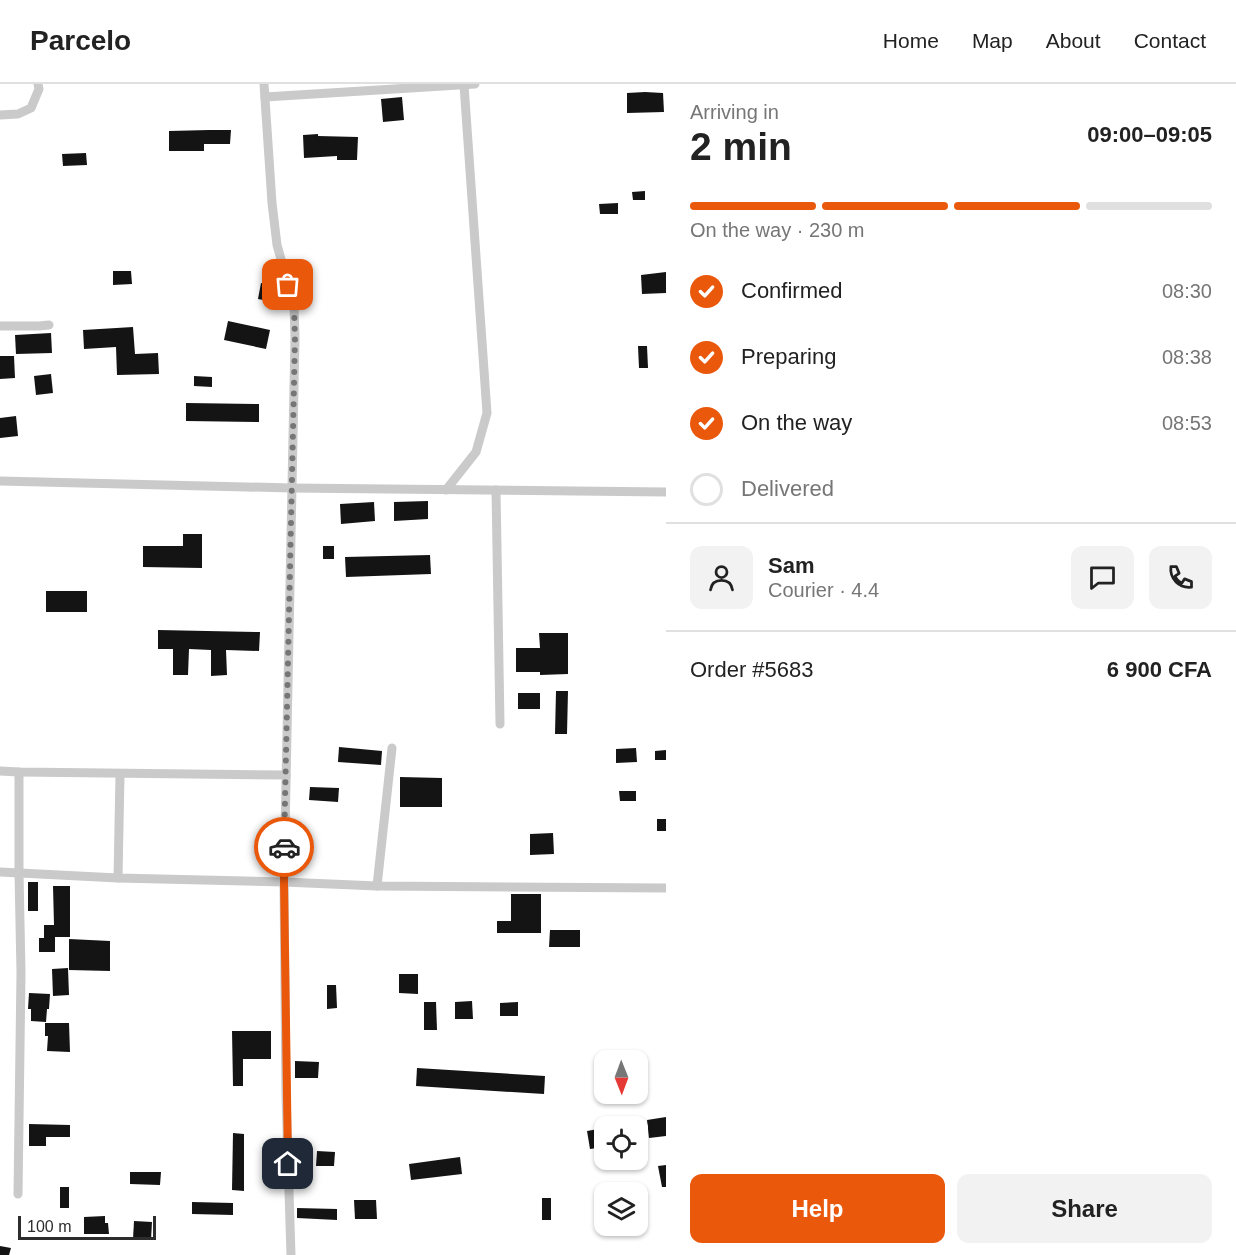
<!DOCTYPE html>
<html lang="en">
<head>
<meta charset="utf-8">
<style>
  :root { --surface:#fff; --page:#f2f2f2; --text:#222; --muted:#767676; --line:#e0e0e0; --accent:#ea580c }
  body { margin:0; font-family:Arial,sans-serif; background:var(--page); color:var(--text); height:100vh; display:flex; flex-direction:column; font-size:22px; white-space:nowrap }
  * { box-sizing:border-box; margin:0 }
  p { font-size:20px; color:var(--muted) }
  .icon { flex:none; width:33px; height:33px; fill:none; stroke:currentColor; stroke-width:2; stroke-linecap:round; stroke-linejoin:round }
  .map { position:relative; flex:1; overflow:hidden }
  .panel { display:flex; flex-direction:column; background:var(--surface); width:570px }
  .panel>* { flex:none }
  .needle { width:39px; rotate:179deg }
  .controls { position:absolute; left:594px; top:966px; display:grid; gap:12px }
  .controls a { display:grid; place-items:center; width:54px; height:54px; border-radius:12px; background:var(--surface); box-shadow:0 2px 4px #0004; font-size:30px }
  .scale { position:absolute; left:18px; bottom:15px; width:138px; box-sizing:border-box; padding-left:6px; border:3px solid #2d2d2d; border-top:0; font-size:16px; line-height:21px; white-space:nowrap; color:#2d2d2d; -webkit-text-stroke:4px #fff; paint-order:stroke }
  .pin { position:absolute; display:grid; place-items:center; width:51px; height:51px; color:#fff; margin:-26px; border-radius:12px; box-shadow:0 3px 9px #0006 }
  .courier { position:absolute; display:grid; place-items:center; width:60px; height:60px; margin:-30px; border:4px solid #ea580c; border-radius:50%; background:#fff; color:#222; box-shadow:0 2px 8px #0007 }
  .headline em { font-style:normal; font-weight:700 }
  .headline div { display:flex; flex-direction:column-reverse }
  .headline { display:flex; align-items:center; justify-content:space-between; height:102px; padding:0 24px }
  h1 { font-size:39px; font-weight:700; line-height:45px }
  .bar { display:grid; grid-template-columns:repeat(4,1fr); gap:9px 6px; align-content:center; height:72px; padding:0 24px }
  .bar i { height:8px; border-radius:4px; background:var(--line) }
  .bar .selected { background:var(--accent) }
  .bar p { grid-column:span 4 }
  .line { display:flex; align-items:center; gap:15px; padding:0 24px; border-top:2px solid var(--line) }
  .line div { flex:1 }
  .round { display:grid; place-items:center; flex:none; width:63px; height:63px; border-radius:12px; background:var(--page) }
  ol { padding:0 24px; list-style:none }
  li { display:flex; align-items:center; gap:18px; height:66px }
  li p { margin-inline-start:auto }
  li .icon { padding:6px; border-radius:50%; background:var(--accent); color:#fff; stroke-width:4 }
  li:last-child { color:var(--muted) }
  li i { width:33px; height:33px; border:3px solid var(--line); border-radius:50% }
  .cta { display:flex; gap:12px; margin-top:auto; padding:12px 24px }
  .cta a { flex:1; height:69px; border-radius:12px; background:var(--accent); color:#fff; font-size:24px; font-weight:700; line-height:69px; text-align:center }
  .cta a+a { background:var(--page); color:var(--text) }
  header { display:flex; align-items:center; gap:36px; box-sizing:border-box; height:84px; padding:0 30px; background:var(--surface); border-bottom:2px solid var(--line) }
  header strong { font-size:28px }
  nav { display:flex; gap:33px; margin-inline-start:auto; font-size:21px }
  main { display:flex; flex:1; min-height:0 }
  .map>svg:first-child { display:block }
</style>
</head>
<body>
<header>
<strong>Parcelo</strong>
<nav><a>Home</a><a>Map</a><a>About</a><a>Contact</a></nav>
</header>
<main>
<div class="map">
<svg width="666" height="1171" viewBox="0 0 666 1171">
  <rect width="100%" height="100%" fill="#fff"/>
  <g fill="#141414">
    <path d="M 645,8 L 663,9 L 664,28 L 627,29 L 627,9 Z"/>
    <path d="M 402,13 L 404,36 L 383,38 L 381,15 Z"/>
    <path d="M 209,46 L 231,46 L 230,60 L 204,60 L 204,67 L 169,67 L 169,47 Z"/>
    <path d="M 318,50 L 318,52 L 358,53 L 357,76 L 337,76 L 337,72 L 304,74 L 303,51 Z"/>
    <path d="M 86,69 L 87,81 L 63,82 L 62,70 Z"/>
    <path d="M 645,107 L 645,116 L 633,116 L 632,108 Z"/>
    <path d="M 618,119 L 618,130 L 600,130 L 599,120 Z"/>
    <path d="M 113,187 L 131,187 L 132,200 L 113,201 Z"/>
    <path d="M 666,188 L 666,209 L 642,210 L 641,191 Z"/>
    <path d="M 261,199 L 282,202 L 285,214 L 284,220 L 258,215 Z"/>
    <path d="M 228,237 L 270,246 L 266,265 L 224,256 Z"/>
    <path d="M 133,243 L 135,270 L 158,269 L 159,290 L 117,291 L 116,263 L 84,265 L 83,246 Z"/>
    <path d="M 51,249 L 52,269 L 16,270 L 15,251 Z"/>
    <path d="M 638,262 L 647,262 L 648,284 L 639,284 Z"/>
    <path d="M 0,272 L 14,272 L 15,294 L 0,295 Z"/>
    <path d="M 51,290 L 53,309 L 36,311 L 34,292 Z"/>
    <path d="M 194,292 L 212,293 L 212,303 L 194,302 Z"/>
    <path d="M 186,319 L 259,320 L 259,338 L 186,337 Z"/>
    <path d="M 16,332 L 18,352 L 0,354 L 0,334 Z"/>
    <path d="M 428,417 L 428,435 L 394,437 L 394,418 Z"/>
    <path d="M 374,418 L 375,437 L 341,440 L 340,420 Z"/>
    <path d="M 183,450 L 202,450 L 202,484 L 143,483 L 143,462 L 183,462 Z"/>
    <rect x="323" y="462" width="11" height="13"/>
    <path d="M 430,471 L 431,490 L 346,493 L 345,473 Z"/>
    <rect x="46" y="507" width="41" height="21"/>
    <path d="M 158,546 L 260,548 L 259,567 L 226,566 L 227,591 L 211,592 L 211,566 L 189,565 L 188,591 L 173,591 L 173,565 L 158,565 Z"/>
    <path d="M 539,549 L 568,549 L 568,590 L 540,591 L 540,588 L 516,588 L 516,564 L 540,564 Z"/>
    <path d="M 556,607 L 568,607 L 567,650 L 555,650 Z"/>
    <rect x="518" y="609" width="22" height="16"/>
    <path d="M 339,663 L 382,667 L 381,681 L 338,678 Z"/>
    <path d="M 636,664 L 637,678 L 616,679 L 616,665 Z"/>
    <path d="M 666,666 L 666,676 L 655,676 L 655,667 Z"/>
    <path d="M 400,693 L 442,694 L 442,723 L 400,723 Z"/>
    <path d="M 310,703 L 339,704 L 338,718 L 309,716 Z"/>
    <path d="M 619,707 L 636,707 L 636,717 L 620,717 Z"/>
    <rect x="657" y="735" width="9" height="12"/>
    <path d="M 553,749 L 554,770 L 530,771 L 530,750 Z"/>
    <rect x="28" y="798" width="10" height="29"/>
    <path d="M 53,802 L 70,802 L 70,853 L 55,853 L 55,868 L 39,868 L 39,854 L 44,854 L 44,841 L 54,841 Z"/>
    <path d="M 511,810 L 541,810 L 541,849 L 497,849 L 497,837 L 511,837 Z"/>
    <path d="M 550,846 L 580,846 L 580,863 L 549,863 Z"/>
    <path d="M 69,855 L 110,857 L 110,887 L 69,886 Z"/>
    <path d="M 68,884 L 69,911 L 53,912 L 52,885 Z"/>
    <path d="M 399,890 L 418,890 L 418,910 L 399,909 Z"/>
    <path d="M 327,901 L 336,901 L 337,924 L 327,925 Z"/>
    <path d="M 29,909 L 50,910 L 49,925 L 47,925 L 46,938 L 31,937 L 31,925 L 28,925 Z"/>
    <path d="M 472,917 L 473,935 L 455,935 L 455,918 Z"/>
    <path d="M 424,918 L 436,918 L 437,946 L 424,946 Z"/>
    <path d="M 518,918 L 518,932 L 500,932 L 500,919 Z"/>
    <path d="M 45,939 L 69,939 L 70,968 L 47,967 L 48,952 L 45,952 Z"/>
    <path d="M 232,947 L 271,947 L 271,975 L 243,975 L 243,1002 L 233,1002 Z"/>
    <path d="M 295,977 L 319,978 L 318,994 L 295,994 Z"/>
    <path d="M 417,984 L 545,992 L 544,1010 L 416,1002 Z"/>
    <path d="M 666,1033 L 666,1052 L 649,1054 L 647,1036 Z"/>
    <path d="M 29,1040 L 70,1041 L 70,1053 L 46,1053 L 46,1062 L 29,1062 Z"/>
    <path d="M 604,1044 L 604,1063 L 590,1065 L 587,1047 Z"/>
    <path d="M 233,1049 L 244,1050 L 244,1107 L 232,1106 Z"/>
    <path d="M 317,1067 L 335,1068 L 334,1082 L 316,1082 Z"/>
    <path d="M 460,1073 L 462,1090 L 411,1096 L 409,1080 Z"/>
    <path d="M 666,1081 L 666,1103 L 662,1103 L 658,1082 Z"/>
    <path d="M 130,1088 L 161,1088 L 160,1101 L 130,1100 Z"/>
    <rect x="60" y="1103" width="9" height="21"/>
    <rect x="542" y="1114" width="9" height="22"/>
    <path d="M 354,1116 L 376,1116 L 377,1135 L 355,1135 Z"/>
    <path d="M 192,1118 L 233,1119 L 233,1131 L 192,1130 Z"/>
    <path d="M 297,1124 L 337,1125 L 337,1136 L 297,1134 Z"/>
    <path d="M 105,1132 L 105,1139 L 108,1139 L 109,1150 L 84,1150 L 84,1133 Z"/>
    <path d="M 134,1137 L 152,1138 L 151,1156 L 133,1155 Z"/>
    <path d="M 0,1162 L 11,1164 L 9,1171 L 0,1171 Z"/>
  </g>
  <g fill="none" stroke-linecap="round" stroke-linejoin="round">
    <g stroke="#cacaca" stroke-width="9">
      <path d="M 264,0 L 272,119 L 277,161 L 294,221 L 295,254 L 284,798 L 286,1012 L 291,1171"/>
      <path d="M 265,13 L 475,0"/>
      <path d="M 0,31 L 18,30 L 31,24 L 39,5 L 38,0"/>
      <path d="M 0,242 L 39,242 L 49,241"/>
      <path d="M 0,397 L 291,404 L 666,408"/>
      <path d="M 446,406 L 476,368 L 487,329 L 464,1"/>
      <path d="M 496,406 L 500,640"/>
      <path d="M 0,687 L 19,688 L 286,691"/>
      <path d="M 0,788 L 118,794 L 284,798 L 377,802 L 666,804"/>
      <path d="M 118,794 L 120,690"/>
      <path d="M 377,802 L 392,664"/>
      <path d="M 18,1110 L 21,889 L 19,789 L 19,688"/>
    </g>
  </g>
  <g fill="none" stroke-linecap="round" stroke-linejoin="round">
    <path stroke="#767676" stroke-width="6" stroke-dasharray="0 10.8" d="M 284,763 L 295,254 L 294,221 L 288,201"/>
    <path stroke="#ea580c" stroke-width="8" d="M 284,763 L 284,798 L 288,1080"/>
  </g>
</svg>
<div class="controls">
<a><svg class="needle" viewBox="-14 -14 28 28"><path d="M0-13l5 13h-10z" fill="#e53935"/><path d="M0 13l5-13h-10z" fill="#767676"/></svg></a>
<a><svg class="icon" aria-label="locate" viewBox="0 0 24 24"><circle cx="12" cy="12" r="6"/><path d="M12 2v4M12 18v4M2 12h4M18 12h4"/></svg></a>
<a><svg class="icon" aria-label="layers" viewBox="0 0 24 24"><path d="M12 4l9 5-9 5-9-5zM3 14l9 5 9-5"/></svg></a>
</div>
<div class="scale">100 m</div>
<div class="pin" style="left:288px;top:201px;background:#ea580c"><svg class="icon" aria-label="bag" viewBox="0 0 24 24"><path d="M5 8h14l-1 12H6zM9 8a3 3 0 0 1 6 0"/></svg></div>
<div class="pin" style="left:288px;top:1080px;background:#1f2937"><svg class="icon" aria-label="home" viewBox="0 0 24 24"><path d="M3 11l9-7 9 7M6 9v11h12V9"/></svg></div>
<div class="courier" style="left:284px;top:763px"><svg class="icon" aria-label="car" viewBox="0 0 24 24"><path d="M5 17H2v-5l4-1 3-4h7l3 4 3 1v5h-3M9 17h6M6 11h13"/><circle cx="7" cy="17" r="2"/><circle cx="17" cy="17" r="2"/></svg></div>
</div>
<section class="panel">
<div class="headline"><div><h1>2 min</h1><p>Arriving in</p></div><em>09:00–09:05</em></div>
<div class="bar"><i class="selected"></i><i class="selected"></i><i class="selected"></i><i></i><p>On the way · 230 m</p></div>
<ol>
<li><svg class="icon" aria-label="check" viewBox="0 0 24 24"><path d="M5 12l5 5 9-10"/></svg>Confirmed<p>08:30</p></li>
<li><svg class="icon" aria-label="check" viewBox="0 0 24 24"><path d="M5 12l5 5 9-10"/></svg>Preparing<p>08:38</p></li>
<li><svg class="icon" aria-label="check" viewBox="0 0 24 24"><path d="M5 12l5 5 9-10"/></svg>On the way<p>08:53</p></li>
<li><i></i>Delivered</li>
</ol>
<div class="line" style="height:108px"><a class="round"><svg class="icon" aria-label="person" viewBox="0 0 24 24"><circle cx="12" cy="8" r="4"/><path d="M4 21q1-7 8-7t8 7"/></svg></a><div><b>Sam</b><p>Courier · 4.4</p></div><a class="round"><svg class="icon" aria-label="chat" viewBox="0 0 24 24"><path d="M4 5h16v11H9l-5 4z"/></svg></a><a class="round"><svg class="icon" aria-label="phone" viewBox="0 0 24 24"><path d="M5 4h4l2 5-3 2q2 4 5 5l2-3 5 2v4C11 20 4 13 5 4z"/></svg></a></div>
<div class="line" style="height:78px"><div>Order #5683</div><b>6 900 CFA</b></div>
<div class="cta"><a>Help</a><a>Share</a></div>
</section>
</main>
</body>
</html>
